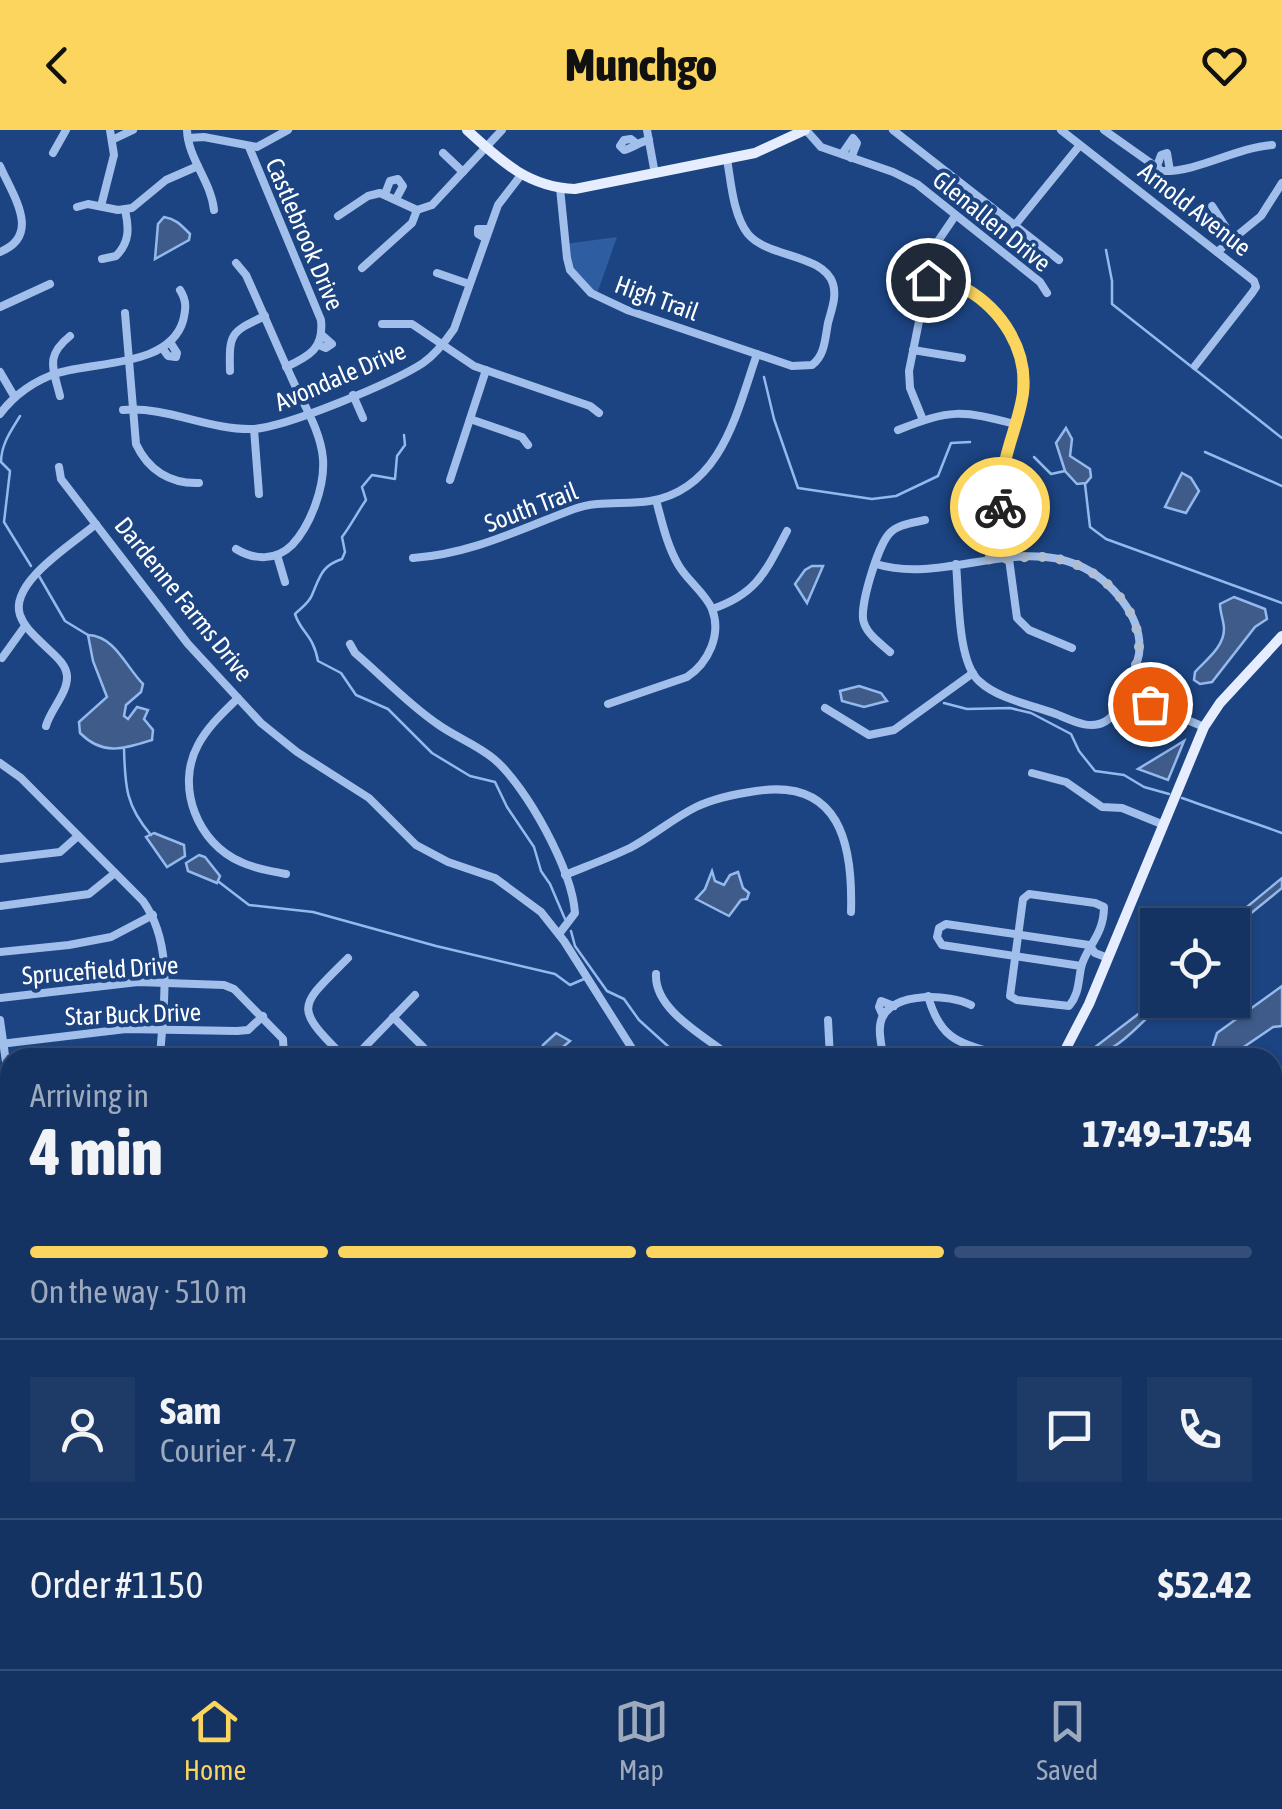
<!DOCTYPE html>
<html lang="en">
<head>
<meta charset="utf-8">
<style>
  :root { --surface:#153362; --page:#1e3b68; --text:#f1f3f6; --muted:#9daabe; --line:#344e77; --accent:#fbd55e }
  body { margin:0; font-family:"Asap Condensed",sans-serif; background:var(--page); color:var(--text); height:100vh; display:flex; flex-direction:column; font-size:38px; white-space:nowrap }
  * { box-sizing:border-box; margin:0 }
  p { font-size:32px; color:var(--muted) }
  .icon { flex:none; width:55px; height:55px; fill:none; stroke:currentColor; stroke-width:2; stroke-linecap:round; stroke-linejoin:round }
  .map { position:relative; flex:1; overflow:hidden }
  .panel { position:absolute; left:0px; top:918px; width:1282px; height:622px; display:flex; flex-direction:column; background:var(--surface); border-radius:30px 30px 0 0; box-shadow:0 2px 8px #0004,0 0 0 2px var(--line) }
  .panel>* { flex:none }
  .fabs { position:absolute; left:1140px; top:778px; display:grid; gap:20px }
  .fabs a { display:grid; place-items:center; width:110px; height:110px; border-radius:0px; background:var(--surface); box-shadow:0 2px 8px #0004,0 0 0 2px var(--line); font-size:50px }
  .pin { position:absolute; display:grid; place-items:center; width:85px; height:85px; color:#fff; margin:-42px; border:5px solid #fff; border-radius:50%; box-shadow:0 2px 10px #0007 }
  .courier { position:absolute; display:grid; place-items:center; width:100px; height:100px; margin:-50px; border:8px solid #fbd55e; border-radius:50%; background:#fff; color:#222; box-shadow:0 2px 12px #0007 }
  .summary em { font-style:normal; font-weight:800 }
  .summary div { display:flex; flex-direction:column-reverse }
  .summary { display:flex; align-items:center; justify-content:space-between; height:170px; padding:0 30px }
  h1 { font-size:65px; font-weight:800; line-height:75px }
  .bar { display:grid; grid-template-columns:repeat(4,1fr); gap:15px 10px; align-content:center; height:120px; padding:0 30px }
  .bar i { height:12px; border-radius:8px; background:var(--line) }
  .bar .selected { background:var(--accent) }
  .bar p { grid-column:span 4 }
  .line { display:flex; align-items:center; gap:25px; padding:0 30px; border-top:2px solid var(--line) }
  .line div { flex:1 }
  .round { display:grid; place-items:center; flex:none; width:105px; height:105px; border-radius:0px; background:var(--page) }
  header { display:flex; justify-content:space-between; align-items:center; height:130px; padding:0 30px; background:var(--accent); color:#111; font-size:45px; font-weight:800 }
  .dock { display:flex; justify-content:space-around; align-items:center; height:140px; border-top:2px solid var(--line); background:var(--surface); font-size:28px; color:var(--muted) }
  .dock a { display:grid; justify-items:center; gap:5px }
  .dock .selected { color:var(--accent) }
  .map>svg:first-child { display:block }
</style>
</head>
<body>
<header><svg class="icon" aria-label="back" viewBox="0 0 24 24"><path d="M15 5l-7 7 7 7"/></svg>Munchgo<svg class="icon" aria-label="heart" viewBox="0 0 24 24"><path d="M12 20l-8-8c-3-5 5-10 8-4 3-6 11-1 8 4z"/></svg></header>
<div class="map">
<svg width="1282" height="1539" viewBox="0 0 1282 1539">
  <rect width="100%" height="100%" fill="#1c4482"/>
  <path fill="#2f5da1" d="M 617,107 L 599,158 L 596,164 L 572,139 L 565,114 Z"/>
  <g fill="#3e5b8a" stroke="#94b9ec" stroke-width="2.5">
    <path d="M 164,87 C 176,89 181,95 190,104 L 189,110 L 155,129 L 158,94 Z"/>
    <path d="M 1066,298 L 1072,309 L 1070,326 L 1090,339 L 1091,347 L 1086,353 L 1077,354 L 1065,341 L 1056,313 Z"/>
    <path d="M 1182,343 L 1191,348 L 1199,361 L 1186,383 L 1165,377 Z"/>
    <path d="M 812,436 L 823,436 L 807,473 L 795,454 L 805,440 Z"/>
    <path d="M 1234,467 L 1265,479 L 1267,489 L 1255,497 L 1212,552 L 1200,554 L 1194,550 L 1195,542 C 1206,530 1224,517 1224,499 C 1224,491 1220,483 1220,474 Z"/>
    <path d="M 88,505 C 115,506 126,537 143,554 L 141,562 L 126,575 L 124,586 L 128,589 L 137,577 L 148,580 L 144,589 L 153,600 L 152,610 C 123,619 103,626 80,603 L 79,592 L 107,567 L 93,531 Z"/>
    <path d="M 859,556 L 881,563 L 887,571 L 864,577 L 842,571 L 840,561 Z"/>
    <path d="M 1184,611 L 1168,650 L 1138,639 Z"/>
    <path d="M 154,703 L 184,715 L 185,726 L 167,737 L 146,707 Z"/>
    <path d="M 199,725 L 205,727 L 220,746 L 217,753 L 188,741 L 186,733 Z"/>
    <path d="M 712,741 L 715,751 L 724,755 L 730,745 L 738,742 L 743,758 L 749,763 L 747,769 L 741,770 L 729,786 L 696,769 L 705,759 Z"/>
    <path d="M 1282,748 L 1282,758 L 1233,798 L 1232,795 L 1225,795 Z"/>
    <path d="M 1282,856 L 1282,896 L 1273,897 L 1229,927 L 1190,927 L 1211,922 L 1217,903 Z"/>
    <path d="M 1157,860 L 1160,875 C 1139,895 1112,928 1082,927 L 1150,875 Z"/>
    <path d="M 556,903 L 570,911 L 557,922 L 539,927 L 543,915 Z"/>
    <path d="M 677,1530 L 871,1530 L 885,1539 L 773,1539 L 738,1531 L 692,1539 Z"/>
  </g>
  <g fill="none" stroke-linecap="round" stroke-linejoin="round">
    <g stroke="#94b9ec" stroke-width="2.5">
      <path d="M 1106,120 L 1112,151 L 1112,174 L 1282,308"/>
      <path d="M 764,247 L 774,289 L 798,358 L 872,369 L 896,366 L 938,346 L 951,313 L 970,312"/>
      <path d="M 20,286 C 11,301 1,314 1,332 L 10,341 L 4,392 L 31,436"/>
      <path d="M 404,305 L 405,315 L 397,326 L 395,349 L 372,345 L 362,357 L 366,370 C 357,383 351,395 342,407 L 345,422 L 342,429 C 321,436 320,447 312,465 C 309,473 301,478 295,484 C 301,503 313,504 318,531 L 341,543 L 356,565 L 388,579 L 432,623 L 470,646 L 495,652 L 507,677 L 534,717 L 541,741 L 550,754 L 565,789"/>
      <path d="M 1205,322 L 1282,356"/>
      <path d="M 1034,327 L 1051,344 L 1065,341"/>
      <path d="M 1085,354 L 1090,397 L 1106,409 L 1282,473"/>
      <path d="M 39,446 L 65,491 L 88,505"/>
      <path d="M 944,573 L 967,579 L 1010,578 L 1031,583 L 1071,604 L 1079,621 L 1095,641 L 1124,645 L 1144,657 L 1169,664"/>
      <path d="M 124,619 C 125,657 126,676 151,705"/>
      <path d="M 1182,668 C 1215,680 1249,691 1282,703"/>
      <path d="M 219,752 L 249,775 L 313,782 L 436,816 L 555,844 L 570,855 L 584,849"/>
      <path d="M 571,801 L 575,816 L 607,861 L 624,869 L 639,890 L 681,928"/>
      <path d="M 0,1415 L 10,1416"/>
      <path d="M 1272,1461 L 1282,1452"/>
      <path d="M 361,1530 L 373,1539"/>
      <path d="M 1271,1530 L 1282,1538"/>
      <path d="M 1053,1539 L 1056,1530"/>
    </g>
    <g stroke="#a1bfea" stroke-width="8">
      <path d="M 187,0 C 188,29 211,51 214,80"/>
      <path d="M 647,0 L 655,44"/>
      <path d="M 806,0 L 821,17 L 893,42 L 917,54 L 1040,152 L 1047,163"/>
      <path d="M 893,0 L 1059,130"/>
      <path d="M 1061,0 L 1254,151 L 1256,157 L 1252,163 L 1195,236"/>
      <path d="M 1104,0 L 1162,41 C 1199,42 1234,18 1272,15"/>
      <path d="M 188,8 L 204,7 L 257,17 L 288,0"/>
      <path d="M 114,9 L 133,0"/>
      <path d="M 636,13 L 631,9 L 624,10 L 620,16 L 624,20 C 634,18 638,12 649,10"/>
      <path d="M 249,17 L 321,190 C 324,218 310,226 286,237"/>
      <path d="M 53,23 L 66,0"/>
      <path d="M 443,23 L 463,42"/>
      <path d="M 842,24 L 853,8 L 857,13 L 851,28"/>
      <path d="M 0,36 C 13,66 42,105 0,122"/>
      <path d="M 1156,39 L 1161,25 L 1167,23 L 1170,41"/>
      <path d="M 560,58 L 567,128 L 570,140 L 591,163 L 627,180 L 792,236 L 812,235 C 825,225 825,209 828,193 C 831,181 837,167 833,154 C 824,124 768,128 748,104 C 733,85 731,52 727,29"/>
      <path d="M 385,64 L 390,51 L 398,49 L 403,56 L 396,69"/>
      <path d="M 101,76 L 114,25 L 110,0"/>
      <path d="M 1212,76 L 1232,107"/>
      <path d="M 77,77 L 88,74 L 118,80 L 132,78 L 166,50 L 198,36"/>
      <path d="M 338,86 L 368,66 L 380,63 L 417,80 L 432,75 L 502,0"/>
      <path d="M 1015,95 L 1080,15"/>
      <path d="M 485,108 L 478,104 L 478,99 L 489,99"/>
      <path d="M 1217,122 L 1261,86 L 1282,53"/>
      <path d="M 102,129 L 116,126 C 130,112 129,98 125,80"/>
      <path d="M 362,138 L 412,93 L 417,80"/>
      <path d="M 437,143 L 469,154"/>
      <path d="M 928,149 L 961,157 L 986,174 L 1009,201 L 1022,235 L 1021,271 L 1004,336 L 1005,361 L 991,403 L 989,430"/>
      <path d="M 0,177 L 50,154"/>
      <path d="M 125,183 L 136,314 C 148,340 170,354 199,353"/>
      <path d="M 382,194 L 412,194 L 474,236 L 590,276 L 599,283"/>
      <path d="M 319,215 L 326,218 L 332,214 L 323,206"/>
      <path d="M 163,219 L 168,226 L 176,227 L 177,223 L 170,212"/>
      <path d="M 913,220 L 962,228"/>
      <path d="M 230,241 C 229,204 230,202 265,186"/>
      <path d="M 0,242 L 14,266"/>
      <path d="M 353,265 L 363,288"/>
      <path d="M 60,266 C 53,238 45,226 70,206"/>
      <path d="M 123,280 C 167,276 208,300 252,299 C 285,298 394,252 423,233 C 436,224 445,212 454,199 L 498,75 L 521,45"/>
      <path d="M 0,284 C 14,265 35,250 58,243 C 97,231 169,237 183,191 C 186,179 187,171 180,160"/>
      <path d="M 470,289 L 522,307 L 528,315"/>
      <path d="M 923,290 L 910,258 L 909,241 L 934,117 L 955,86"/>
      <path d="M 254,299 L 259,364"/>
      <path d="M 898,300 C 951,279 961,280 1015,294"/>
      <path d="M 59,337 L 61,349 L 188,514 L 261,593 L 297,622 L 369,668 L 416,715 L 448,732 L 495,748 L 541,782 L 564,811 L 638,928"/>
      <path d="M 450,350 L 486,240"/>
      <path d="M 236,419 C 254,430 276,431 292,415 C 311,395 325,356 323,329 C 321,302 304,275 293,251 C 277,216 262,180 246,145 L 236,133"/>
      <path d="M 277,425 L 285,452"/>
      <path d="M 413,428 C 472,424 520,399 574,379 C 599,370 625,375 650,371 C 722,359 737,281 757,224"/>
      <path d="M 1009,429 L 1017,488 L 1029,500 L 1072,518"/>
      <path d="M 876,434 C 941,454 1014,408 1078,435 C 1110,449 1144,487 1139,524 C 1137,536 1131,548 1126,560 C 1121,570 1116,585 1106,591 C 1090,601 1071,590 1056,584 C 1032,575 998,569 979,551 C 957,531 959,464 956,434"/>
      <path d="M 712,479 C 757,464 766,441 787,401"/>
      <path d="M 350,514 L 355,523 C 382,546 407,573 436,593 C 455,607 476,614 494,629 C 527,657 572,740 575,783 L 559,804"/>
      <path d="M 890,522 C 881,514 868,505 864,493 C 858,479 878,416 889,404 C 897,394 913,393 925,390"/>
      <path d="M 2,528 L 25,496"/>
      <path d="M 1124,563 L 1204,597"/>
      <path d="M 238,568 C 224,582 208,596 198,615 C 175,657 198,714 241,732 C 255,739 271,741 286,744"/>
      <path d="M 608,574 L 687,547 C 708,533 722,505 712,479 C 705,463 688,451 679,436 C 667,416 662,392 656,370"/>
      <path d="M 825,578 L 869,605 L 894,600 L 973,543"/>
      <path d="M 46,596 C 50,580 68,563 67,546 C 66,533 53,524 44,515 C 35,506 24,497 20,485 C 9,452 74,413 96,394"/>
      <path d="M 0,633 L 21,648 L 143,771 C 175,816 163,875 160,928"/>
      <path d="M 1032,643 L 1066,652 L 1102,677 L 1122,678 L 1164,695"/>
      <path d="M 0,729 L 60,722 L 78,706"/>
      <path d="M 565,745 C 587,736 609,728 630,718 C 653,706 672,689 696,677 C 715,668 735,664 756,661 C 840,648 853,714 851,782"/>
      <path d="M 1029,764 L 1095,773 L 1104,777 C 1104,806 1085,818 1081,838 C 1078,853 1079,864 1069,876 L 1017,870 L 1010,866 L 1023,769 Z"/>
      <path d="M 0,776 L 89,764 L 115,743"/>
      <path d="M 0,822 L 69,815 L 111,807 L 153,785"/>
      <path d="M 1081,836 L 942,815 L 937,807 L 939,798 L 946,794 L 1089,815 L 1095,823 L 1108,828"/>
      <path d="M 656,844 C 654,881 707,907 732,928"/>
      <path d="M 928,866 C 941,913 962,913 1004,926"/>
      <path d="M 0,868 L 138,852 L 224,855 L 234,859 L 283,909 L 284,928"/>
      <path d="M 883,886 L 879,877 L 881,871 L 894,876"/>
      <path d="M 393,887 L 434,928"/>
      <path d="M 0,890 L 10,960"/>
      <path d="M 828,890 L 830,928"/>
      <path d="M 0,914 L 126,899 L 237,901 L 248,900 L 263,886"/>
      <path d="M 345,928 C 293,876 298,878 348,828"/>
      <path d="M 354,928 L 415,865"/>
      <path d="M 472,928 L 481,923"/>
      <path d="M 883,928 C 882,915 877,899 882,888 C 895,861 950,864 971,875"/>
      <path d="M 1272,943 L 1282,940"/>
      <path d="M 1272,1101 L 1282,1106"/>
      <path d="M 1272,1266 L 1282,1257"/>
      <path d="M 1272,1337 L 1282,1335"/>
      <path d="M 0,1448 L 10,1436"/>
      <path d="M 476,1539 L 479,1530"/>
      <path d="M 591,1539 L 596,1530"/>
      <path d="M 598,1539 L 603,1530"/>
    </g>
    <g stroke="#e5edfe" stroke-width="10">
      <path d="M 467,0 C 500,30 527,57 575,59 L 755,23 L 805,0"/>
      <path d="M 1061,928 L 1089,874 L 1204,597 L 1220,573 L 1282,506"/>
      <path d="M 0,996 L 10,995"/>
    </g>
    <g stroke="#fff" stroke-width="12">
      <path d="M 0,1180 L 10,1180"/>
      <path d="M 0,1192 L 10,1192"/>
      <path d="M 1272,1430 L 1282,1434"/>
      <path d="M 1272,1443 L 1282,1448"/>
    </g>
  </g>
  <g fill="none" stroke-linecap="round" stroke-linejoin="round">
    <path stroke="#b0bed3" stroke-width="10" stroke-dasharray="0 18" d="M 1000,377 L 991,404 L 989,430 C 1009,429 1032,425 1052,428 C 1095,434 1139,472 1139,518 C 1139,533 1130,549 1124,563 L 1150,574"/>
    <path stroke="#fbd55e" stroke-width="12" d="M 928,150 C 940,152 955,153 966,159 C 1002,180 1028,220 1023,263 C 1020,286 1010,309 1005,332 C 1001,348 1006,361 1000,377"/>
  </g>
  <g text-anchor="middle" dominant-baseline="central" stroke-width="8" stroke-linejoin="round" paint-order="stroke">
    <g font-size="25" fill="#fff" stroke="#1c4482">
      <text transform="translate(1195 79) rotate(38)">Arnold Avenue</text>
      <text transform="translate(992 91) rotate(39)">Glenallen Drive</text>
      <text transform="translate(305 104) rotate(67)">Castlebrook Drive</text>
      <text transform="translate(657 168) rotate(20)">High Trail</text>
      <text transform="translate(340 246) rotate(-23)">Avondale Drive</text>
      <text transform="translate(531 377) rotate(-21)">South Trail</text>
      <text transform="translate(184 469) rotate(51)">Dardenne Farms Drive</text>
      <text transform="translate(100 840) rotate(-4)">Sprucefield Drive</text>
      <text transform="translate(133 884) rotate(-2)">Star Buck Drive</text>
    </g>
  </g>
</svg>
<div class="fabs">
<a><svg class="icon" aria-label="locate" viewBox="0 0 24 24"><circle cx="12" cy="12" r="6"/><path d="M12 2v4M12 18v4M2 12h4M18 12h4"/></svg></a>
</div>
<div class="pin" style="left:1150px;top:574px;background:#ea580c"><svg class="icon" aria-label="bag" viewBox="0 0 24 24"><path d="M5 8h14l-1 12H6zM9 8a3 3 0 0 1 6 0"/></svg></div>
<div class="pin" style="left:928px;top:150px;background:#1f2937"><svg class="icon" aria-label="home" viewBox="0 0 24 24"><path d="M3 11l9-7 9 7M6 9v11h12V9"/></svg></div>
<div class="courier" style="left:1000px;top:377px"><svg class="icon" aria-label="bike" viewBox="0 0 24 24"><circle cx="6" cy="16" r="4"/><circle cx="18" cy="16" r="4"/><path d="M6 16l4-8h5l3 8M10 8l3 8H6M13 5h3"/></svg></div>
<section class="panel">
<div class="summary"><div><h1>4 min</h1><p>Arriving in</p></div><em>17:49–17:54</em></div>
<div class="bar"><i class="selected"></i><i class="selected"></i><i class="selected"></i><i></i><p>On the way · 510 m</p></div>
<div class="line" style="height:180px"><a class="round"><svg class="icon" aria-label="person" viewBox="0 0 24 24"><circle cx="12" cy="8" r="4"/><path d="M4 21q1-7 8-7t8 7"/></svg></a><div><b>Sam</b><p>Courier · 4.7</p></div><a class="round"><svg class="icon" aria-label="chat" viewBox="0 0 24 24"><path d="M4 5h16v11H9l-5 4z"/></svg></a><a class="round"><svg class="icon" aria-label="phone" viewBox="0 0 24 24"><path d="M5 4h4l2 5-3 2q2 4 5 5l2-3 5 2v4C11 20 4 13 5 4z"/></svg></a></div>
<div class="line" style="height:130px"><div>Order #1150</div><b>$52.42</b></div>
</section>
</div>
<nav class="dock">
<a class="selected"><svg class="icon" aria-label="home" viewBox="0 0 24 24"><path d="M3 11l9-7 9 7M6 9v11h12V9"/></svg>Home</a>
<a><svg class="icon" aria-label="map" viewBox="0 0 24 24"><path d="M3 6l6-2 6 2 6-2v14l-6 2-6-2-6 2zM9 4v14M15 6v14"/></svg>Map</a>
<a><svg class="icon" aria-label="saved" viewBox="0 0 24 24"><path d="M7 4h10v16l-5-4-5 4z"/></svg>Saved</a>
</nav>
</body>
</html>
